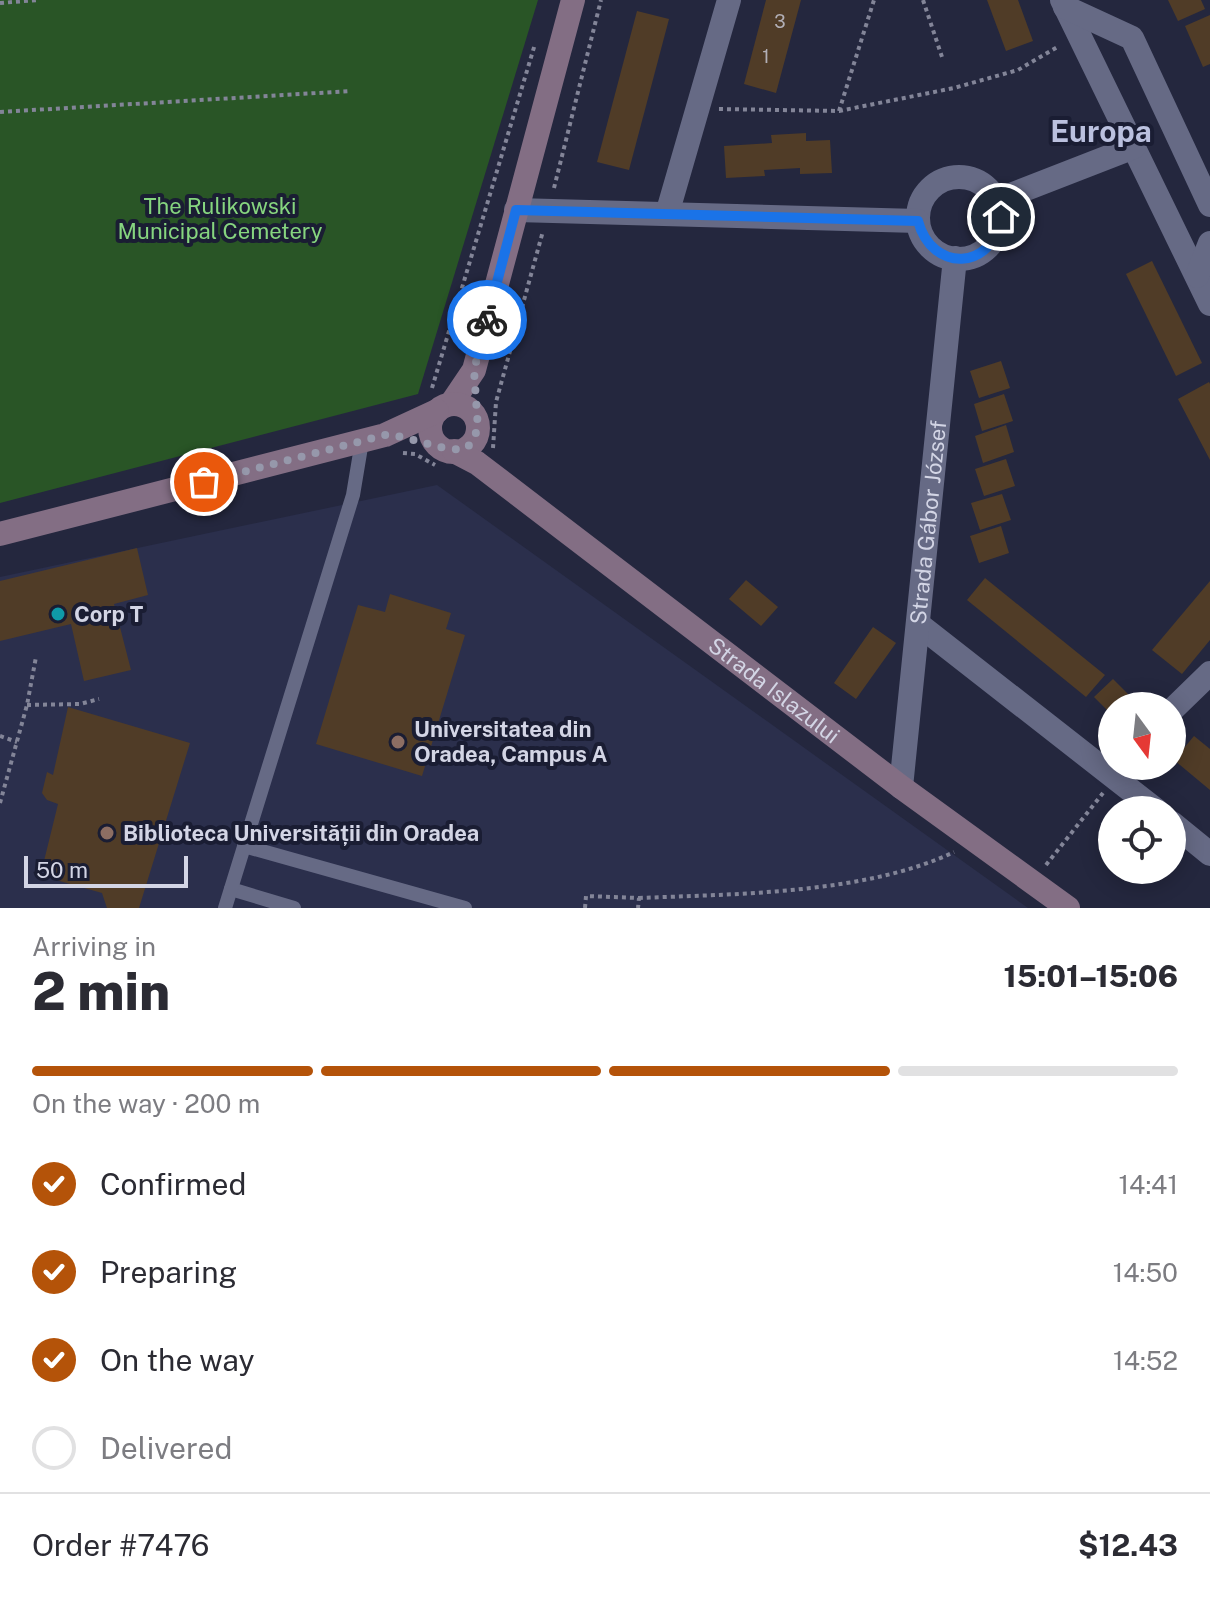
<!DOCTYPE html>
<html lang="en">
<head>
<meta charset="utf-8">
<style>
  :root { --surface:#fff; --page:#f2f2f3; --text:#2b2b33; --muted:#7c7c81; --line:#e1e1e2; --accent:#b45309 }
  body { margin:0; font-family:"Public Sans",sans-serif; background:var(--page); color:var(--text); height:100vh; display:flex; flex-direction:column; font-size:30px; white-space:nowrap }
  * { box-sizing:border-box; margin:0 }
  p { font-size:26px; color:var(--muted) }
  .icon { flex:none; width:44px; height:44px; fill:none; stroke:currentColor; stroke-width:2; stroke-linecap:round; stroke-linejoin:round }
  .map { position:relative; height:908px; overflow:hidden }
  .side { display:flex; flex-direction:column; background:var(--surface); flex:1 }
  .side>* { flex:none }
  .needle { width:52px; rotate:165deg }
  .fabs { position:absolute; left:1098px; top:692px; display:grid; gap:16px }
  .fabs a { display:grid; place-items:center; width:88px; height:88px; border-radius:50%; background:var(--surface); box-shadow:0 4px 20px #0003; font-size:40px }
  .scale { position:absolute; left:24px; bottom:20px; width:164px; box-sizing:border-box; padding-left:8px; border:4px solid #d3d5e5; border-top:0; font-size:22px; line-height:28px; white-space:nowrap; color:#d3d5e5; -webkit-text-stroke:6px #1a1d33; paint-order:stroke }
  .pin { position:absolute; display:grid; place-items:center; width:68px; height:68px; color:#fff; margin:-34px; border:4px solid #fff; border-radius:50%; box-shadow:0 2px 8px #0007 }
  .courier { position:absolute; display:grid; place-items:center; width:80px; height:80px; margin:-40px; border:6px solid #1a73e8; border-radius:50%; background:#fff; color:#222; box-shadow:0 2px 10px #0007 }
  .summary em { font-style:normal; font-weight:800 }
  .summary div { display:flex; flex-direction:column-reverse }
  .summary { display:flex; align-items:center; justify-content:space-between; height:136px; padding:0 32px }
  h1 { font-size:52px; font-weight:800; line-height:60px }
  .bar { display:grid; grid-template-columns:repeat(4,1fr); gap:12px 8px; align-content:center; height:96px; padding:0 32px }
  .bar i { height:10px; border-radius:6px; background:var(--line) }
  .bar .on { background:var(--accent) }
  .bar p { grid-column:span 4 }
  .line { display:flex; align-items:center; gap:20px; padding:0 32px; border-top:2px solid var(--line) }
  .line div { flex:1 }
  ol { padding:0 32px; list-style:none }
  li { display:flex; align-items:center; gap:24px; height:88px }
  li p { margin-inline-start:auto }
  li .icon { padding:8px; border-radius:50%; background:var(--accent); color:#fff; stroke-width:4 }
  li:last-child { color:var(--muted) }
  li i { width:44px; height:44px; border:4px solid var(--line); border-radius:50% }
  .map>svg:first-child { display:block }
</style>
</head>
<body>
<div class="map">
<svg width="1210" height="908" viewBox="0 0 1210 908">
  <rect width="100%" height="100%" fill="#24273e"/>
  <path fill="#2b2f4c" d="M 437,485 L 1028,908 L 0,908 L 0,577 Z"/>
  <path fill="#295526" d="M 0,0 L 538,0 L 418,394 L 0,503 Z"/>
  <g fill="#503c27">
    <path d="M 766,0 L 801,0 L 776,93 L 744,84 Z"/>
    <path d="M 987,0 L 1018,0 L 1033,41 L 1006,51 Z"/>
    <path d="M 1168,0 L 1201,0 L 1205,9 L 1178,21 Z"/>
    <path d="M 637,11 L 669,19 L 629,170 L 597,162 Z"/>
    <path d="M 1210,15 L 1210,64 L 1203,67 L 1185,26 Z"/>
    <path d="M 806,133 L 806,141 L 830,140 L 832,173 L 800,174 L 800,168 L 764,170 L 765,176 L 726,178 L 724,146 L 772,143 L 771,135 Z"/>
    <path d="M 1152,261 L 1202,363 L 1176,376 L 1126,274 Z"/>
    <path d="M 1001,361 L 1010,388 L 979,398 L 970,371 Z"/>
    <path d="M 1209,382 L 1210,384 L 1210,460 L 1178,399 Z"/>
    <path d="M 1004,394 L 1013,421 L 982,431 L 974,404 Z"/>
    <path d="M 1006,425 L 1014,452 L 983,463 L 975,436 Z"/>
    <path d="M 1006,459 L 1015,486 L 984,496 L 975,469 Z"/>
    <path d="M 1002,494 L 1011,520 L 980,530 L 971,503 Z"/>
    <path d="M 1001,526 L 1009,553 L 979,563 L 970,536 Z"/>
    <path d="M 137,548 L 148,595 L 114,604 L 131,670 L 84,681 L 71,624 L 0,641 L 0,581 Z"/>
    <path d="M 985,578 L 1105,675 L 1086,697 L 967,600 Z"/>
    <path d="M 746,580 L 778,607 L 761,626 L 729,599 Z"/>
    <path d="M 1210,581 L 1210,640 L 1182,674 L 1152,650 Z"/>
    <path d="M 390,594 L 451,613 L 446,629 L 465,635 L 422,776 L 316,744 L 358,605 L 385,612 Z"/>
    <path d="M 873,627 L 896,643 L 856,699 L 834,683 Z"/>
    <path d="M 1113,679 L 1132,698 L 1123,706 L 1112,706 L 1112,715 L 1094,697 Z"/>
    <path d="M 68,707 L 190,743 L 139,908 L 107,908 L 102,893 L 56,880 L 44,861 L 58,804 L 47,800 L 42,793 L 47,772 L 53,775 Z"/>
    <path d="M 1194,736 L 1210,749 L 1210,790 L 1174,760 Z"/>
  </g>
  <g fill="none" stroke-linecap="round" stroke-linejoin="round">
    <g stroke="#838598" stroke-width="4" stroke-dasharray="4 4" stroke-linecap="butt">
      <path d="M 923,0 L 942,57"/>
      <path d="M 0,3 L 38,0"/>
      <path d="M 719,109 L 839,111 L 954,88 L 1018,70 L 1059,46"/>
      <path d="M 839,111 L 874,0"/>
      <path d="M 0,112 L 351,91"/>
      <path d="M 554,188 L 601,0"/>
      <path d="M 432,388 L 535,44"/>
      <path d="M 493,448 L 496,402 L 543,231"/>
      <path d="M 403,453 L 415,454 L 435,465"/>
      <path d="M 27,705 L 80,704 L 99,699"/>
      <path d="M 0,736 L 17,742"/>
      <path d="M 0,803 L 27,705 L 36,657"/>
      <path d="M 1046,865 L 1103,793"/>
      <path d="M 639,898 C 735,894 866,894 954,852"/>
      <path d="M 585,908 L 586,896 L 639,898 L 638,908"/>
    </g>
    <g stroke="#666a85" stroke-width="14">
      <path d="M 244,846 L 465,908"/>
      <path d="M 231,889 L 294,908"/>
      <path d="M 225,908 L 353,495 L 362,441"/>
    </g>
    <g stroke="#666a85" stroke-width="24">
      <path d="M 1062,0 L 1210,304"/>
      <path d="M 1065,7 L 1132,38 L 1210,205"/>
      <circle cx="959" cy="218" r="41"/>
      <path d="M 998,200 L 1134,147"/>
      <path d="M 516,210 L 918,221"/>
      <path d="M 667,214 L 729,0"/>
      <path d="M 1197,276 L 1210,243"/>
      <path d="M 918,624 L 1156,810"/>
      <path d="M 1172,710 L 1210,673"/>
      <path id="s1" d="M 901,787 L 955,258"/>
      <path d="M 1172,823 L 1210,854"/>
    </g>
    <g stroke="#836e84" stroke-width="24">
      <path d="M 451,404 L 474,370 L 573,0"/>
      <circle cx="454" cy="428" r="24"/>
      <path id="s2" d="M 454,451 L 477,463 L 901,787 L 1068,908"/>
      <path d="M 0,534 L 385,435 L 437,411"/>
    </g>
  </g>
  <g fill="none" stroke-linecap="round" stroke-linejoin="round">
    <path stroke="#9698ab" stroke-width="8" stroke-dasharray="0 14.4" d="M 204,482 L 385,435 C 411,435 451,456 468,447 L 478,429 L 474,370 L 487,320"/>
    <path stroke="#1a73e8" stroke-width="10" d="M 487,320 L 516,210 L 918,221 C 932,273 993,271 1001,217"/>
  </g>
  <circle fill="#0f9aa8" stroke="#1a1d33" stroke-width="3" cx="58" cy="614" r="8"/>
  <g fill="#8d6e63" stroke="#1a1d33" stroke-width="3">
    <circle cx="398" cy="742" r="8"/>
    <circle cx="107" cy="833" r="8"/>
  </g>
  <g text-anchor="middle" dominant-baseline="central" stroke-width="8" stroke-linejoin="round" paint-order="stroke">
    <g font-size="18" fill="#b2afb6">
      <text x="780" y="21">3</text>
      <text x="766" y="56">1</text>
    </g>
    <g font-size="22" fill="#86d57f" stroke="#1a1d33">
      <text x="220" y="206">The Rulikowski<tspan x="220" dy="25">Municipal Cemetery</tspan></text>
    </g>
    <g font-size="22" fill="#d3d5e5" stroke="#1a1d33">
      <text stroke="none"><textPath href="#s1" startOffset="266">Strada Gábor József</textPath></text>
      <text stroke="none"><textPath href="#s2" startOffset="400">Strada Islazului</textPath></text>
    </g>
    <g font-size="22" font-weight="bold" fill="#d3d5e5" stroke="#1a1d33" text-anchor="start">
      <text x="74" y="614">Corp T</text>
      <text x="414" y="729">Universitatea din<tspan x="414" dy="25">Oradea, Campus A</tspan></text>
      <text x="123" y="833">Biblioteca Universității din Oradea</text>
    </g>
    <g font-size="30" font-weight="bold" fill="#bbc1df" stroke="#1a1d33">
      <text x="1101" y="131">Europa</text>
    </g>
  </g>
</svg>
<div class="fabs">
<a><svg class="needle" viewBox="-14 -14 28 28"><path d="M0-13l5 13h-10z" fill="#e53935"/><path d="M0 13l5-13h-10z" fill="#7c7c81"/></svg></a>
<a><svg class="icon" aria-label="locate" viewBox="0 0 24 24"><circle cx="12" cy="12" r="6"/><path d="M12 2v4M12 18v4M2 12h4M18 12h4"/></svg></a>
</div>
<div class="scale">50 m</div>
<div class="pin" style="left:204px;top:482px;background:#ea580c"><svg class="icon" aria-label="bag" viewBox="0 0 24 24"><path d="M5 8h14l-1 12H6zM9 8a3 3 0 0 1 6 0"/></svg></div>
<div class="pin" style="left:1001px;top:217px;background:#1f2937"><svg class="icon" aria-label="home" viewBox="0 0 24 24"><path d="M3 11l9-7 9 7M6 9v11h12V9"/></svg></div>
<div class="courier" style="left:487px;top:320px"><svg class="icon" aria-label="bike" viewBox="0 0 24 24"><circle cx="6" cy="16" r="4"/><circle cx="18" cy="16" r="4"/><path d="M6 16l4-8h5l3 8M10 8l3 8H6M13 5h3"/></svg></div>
</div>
<section class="side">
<div class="summary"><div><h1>2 min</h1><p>Arriving in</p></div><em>15:01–15:06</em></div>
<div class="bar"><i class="on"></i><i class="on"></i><i class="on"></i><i></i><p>On the way · 200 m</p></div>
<ol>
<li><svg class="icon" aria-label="check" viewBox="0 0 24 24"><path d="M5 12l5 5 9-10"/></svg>Confirmed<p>14:41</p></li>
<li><svg class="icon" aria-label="check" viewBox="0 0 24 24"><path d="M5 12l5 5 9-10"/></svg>Preparing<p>14:50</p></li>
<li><svg class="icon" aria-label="check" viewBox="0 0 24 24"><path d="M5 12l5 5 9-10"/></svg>On the way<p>14:52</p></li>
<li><i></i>Delivered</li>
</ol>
<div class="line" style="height:104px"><div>Order #7476</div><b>$12.43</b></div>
</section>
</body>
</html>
